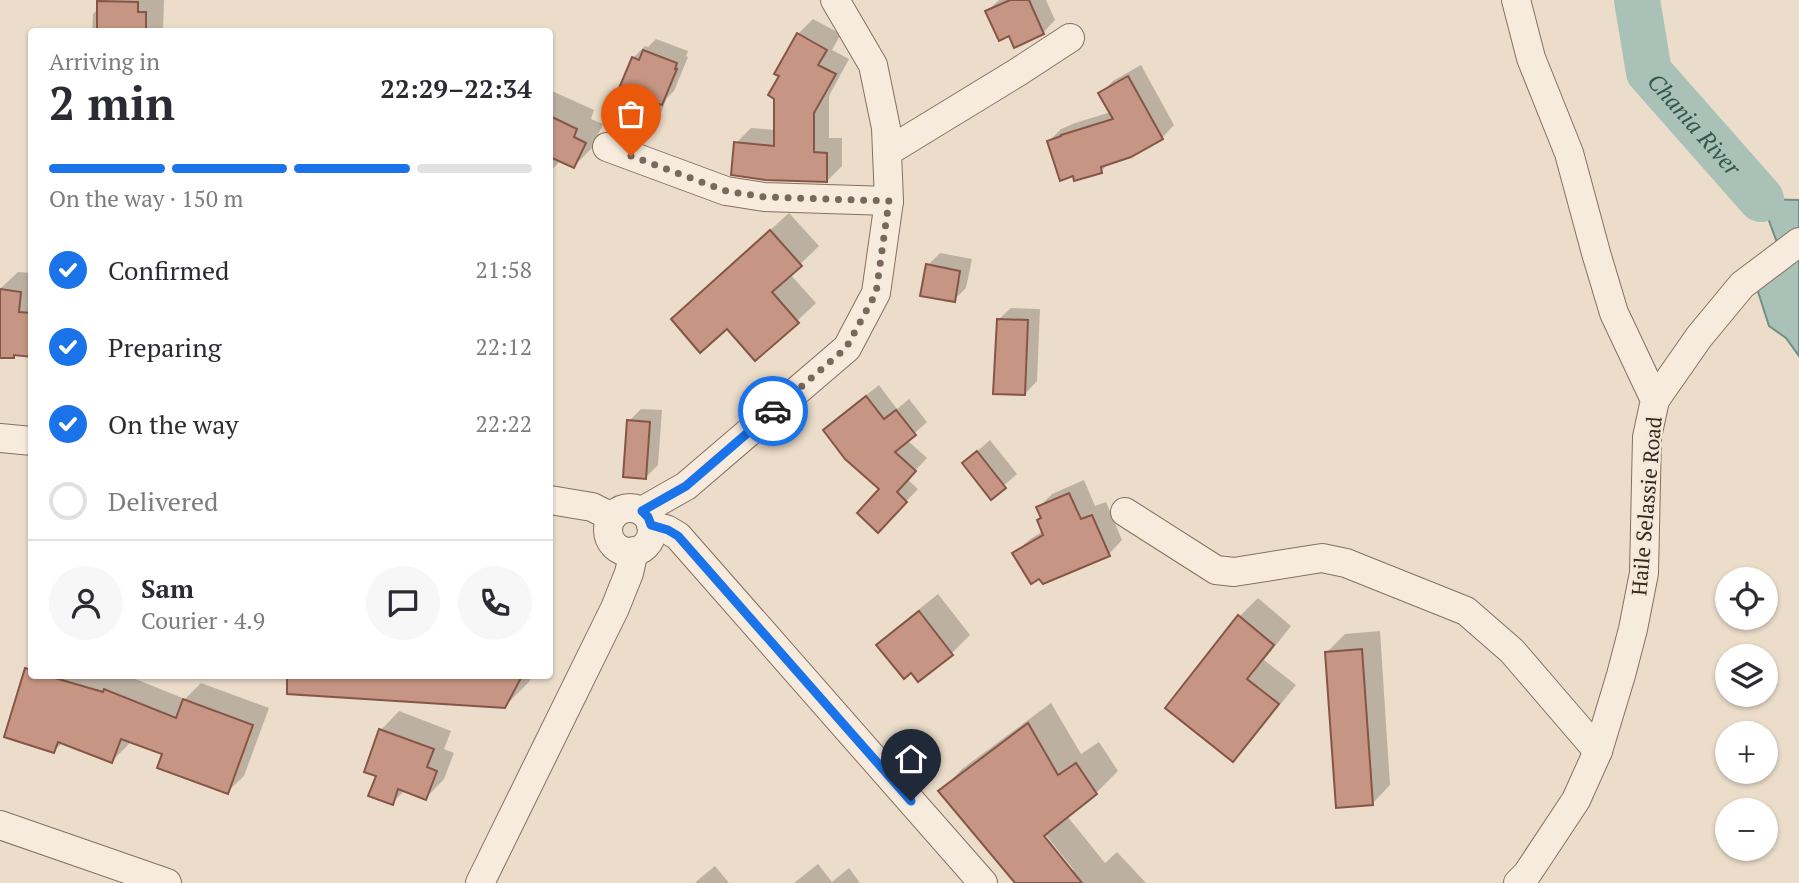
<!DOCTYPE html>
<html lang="en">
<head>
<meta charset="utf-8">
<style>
  :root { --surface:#fff; --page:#f7f7f7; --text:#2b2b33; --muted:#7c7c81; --line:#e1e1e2; --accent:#1a73e8 }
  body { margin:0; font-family:"PT Serif",serif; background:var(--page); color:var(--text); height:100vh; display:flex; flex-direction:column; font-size:26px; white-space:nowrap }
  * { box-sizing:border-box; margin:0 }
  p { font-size:23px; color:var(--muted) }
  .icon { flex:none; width:38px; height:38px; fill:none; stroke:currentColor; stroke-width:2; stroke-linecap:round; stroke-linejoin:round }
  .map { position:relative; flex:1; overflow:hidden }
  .side { position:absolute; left:28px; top:28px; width:525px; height:651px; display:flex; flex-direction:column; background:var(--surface); border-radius:7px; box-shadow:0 2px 5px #0004 }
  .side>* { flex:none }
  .buttons { position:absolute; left:1715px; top:567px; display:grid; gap:14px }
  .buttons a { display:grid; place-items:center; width:63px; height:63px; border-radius:50%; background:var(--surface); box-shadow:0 2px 5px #0004; font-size:35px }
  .pin { position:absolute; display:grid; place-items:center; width:60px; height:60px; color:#fff; margin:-72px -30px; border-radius:50% 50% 50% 0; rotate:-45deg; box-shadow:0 0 7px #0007 }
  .pin .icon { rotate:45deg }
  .courier { position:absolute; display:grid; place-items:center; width:70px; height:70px; margin:-35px; border:5px solid #1a73e8; border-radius:50%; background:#fff; color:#222; box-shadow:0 2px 9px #0007 }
  .headline em { font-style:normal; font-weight:700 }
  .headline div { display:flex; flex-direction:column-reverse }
  .headline { display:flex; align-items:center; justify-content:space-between; height:119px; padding:0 21px }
  h1 { font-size:46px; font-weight:700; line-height:52px }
  .bar { display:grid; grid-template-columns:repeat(4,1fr); gap:10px 7px; align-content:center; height:84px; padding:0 21px }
  .bar i { height:9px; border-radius:5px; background:var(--line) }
  .bar .on { background:var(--accent) }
  .bar p { grid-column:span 4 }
  .line { display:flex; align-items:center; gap:18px; padding:0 21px; border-top:2px solid var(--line) }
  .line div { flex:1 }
  .round { display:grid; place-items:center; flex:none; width:74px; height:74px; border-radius:37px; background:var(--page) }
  ol { padding:0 21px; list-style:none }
  li { display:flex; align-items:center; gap:21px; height:77px }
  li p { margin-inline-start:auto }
  li .icon { padding:7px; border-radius:50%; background:var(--accent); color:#fff; stroke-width:4 }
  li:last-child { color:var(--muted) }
  li i { width:38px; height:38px; border:4px solid var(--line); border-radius:50% }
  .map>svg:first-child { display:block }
</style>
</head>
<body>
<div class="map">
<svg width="1799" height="883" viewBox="0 0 1799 883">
  <rect width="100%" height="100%" fill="#ecddca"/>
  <path fill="#aac1b7" stroke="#718f83" stroke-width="2" d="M 1761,199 L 1799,200 L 1799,356 L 1786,338 L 1769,326 L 1753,276 L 1779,248 Z"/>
  <g fill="#0003" fill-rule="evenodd">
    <path d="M 101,0 L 164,0 L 163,32 L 92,32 L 93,14 L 99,8 L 99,2 Z"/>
    <path d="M 999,0 L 1046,0 L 1055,20 L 1043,33 L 1010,34 L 987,11 Z"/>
    <path d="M 813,19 L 841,34 L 832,50 L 849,59 L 829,96 L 829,138 L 842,138 L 842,166 L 827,181 L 736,143 L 751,128 L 776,130 L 798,34 Z"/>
    <path d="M 656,39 L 688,51 L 686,56 L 688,57 L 674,91 L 667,98 L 661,112 L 649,124 L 633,58 L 645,46 L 648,47 Z"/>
    <path d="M 1141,65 L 1174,125 L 1162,138 L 1130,155 L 1110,162 L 1101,171 L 1049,141 L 1061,129 L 1075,123 L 1111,112 L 1101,93 L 1113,81 Z"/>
    <path d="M 552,91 L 594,110 L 591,119 L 603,124 L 592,148 L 574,166 L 561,160 L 550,172 L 550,94 Z"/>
    <path d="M 789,213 L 819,246 L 790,274 L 816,303 L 797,321 L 673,319 Z"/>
    <path d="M 940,253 L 972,259 L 966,288 L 954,300 L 928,265 Z"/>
    <path d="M 18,272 L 32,273 L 32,355 L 0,352 L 0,289 Z"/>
    <path d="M 1011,308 L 1040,309 L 1037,381 L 1025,394 L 998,320 Z"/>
    <path d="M 879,385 L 897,409 L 909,399 L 927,422 L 907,440 L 927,458 L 907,479 L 918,489 L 878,531 L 882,489 L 825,430 L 837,418 Z"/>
    <path d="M 641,409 L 662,410 L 658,465 L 646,477 L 629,421 Z"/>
    <path d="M 990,440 L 1017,474 L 991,497 L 964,463 Z"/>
    <path d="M 1084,480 L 1095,506 L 1106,502 L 1122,540 L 1109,554 L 1015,553 L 1029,540 L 1043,531 L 1042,517 L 1038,508 L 1052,494 Z"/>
    <path d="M 938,594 L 970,635 L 952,653 L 918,680 L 911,671 L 878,645 L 897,627 Z"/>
    <path d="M 1258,598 L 1291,626 L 1264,660 L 1296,685 L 1251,741 L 1233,760 L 1239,617 Z"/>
    <path d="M 1380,631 L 1390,785 L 1372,804 L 1327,652 L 1345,634 Z"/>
    <path d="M 32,664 L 32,676 L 128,676 L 185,699 L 201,683 L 269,708 L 244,776 L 227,792 L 164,753 L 130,740 L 129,744 L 112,761 L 63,742 L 54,751 L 27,669 Z"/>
    <path d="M 289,676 L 532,676 L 529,682 L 505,706 L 288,693 Z"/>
    <path d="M 1051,703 L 1081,754 L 1099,742 L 1118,771 L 1096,793 L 1067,816 L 1105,863 L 1117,852 L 1146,883 L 1017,883 L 941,791 L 962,769 ZM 1040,828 L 1074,870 L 1069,870 L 1037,830 Z"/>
    <path d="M 399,711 L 451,731 L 444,749 L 454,753 L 444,779 L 426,798 L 405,790 L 392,803 L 378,775 L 381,730 Z"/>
    <path d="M 818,864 L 832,882 L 849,868 L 860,883 L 794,883 Z"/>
    <path d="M 715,866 L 729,883 L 695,883 L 698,880 Z"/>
  </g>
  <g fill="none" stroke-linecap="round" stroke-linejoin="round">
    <path stroke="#aac1b7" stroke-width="46" id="s1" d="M 1637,0 L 1649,72 L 1761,199"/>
  </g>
  <g fill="#c79583" stroke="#855647" stroke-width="2">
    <path d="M 1010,0 L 1029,0 L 1044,34 L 1014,48 L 1009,36 L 999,41 L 985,11 Z"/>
    <path d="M 97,1 L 138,2 L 138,12 L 146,12 L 146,31 L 97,32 Z"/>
    <path d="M 797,33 L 827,50 L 818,65 L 836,74 L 814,113 L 814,152 L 827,153 L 827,182 L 766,180 L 731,175 L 734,142 L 774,146 L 774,99 L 768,95 L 779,76 L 774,74 Z"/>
    <path d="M 643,50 L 677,63 L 675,69 L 677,69 L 662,105 L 659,104 L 649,126 L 610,110 L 632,57 L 639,60 Z"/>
    <path d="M 1128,76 L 1163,139 L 1131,157 L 1101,167 L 1102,173 L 1074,181 L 1073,176 L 1060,181 L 1047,141 L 1061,136 L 1061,135 L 1113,119 L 1098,93 Z"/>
    <path d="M 550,116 L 577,129 L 574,137 L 586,143 L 574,168 L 550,157 Z"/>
    <path d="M 770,230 L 802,266 L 772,292 L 799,323 L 755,361 L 727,329 L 700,353 L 671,319 Z"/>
    <path d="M 926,264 L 960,271 L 955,302 L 920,296 Z"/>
    <path d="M 0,289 L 21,292 L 19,312 L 32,313 L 32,357 L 14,355 L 14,358 L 0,358 Z"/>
    <path d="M 997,319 L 1028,320 L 1025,395 L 993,394 Z"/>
    <path d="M 866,396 L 884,419 L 896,410 L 916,435 L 895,452 L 916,471 L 897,492 L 907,502 L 878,533 L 857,513 L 879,489 L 845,459 L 823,430 Z"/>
    <path d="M 627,420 L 650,422 L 646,479 L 623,477 Z"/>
    <path d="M 977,451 L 1006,488 L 991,500 L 962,463 Z"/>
    <path d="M 1069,493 L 1081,519 L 1092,515 L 1110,556 L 1043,584 L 1039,579 L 1031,584 L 1012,553 L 1043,535 L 1037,520 L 1041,518 L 1036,507 Z"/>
    <path d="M 919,611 L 953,655 L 918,682 L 911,673 L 904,679 L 876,645 Z"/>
    <path d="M 1238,615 L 1274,645 L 1247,679 L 1279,704 L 1233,762 L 1165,708 Z"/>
    <path d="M 1362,649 L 1373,805 L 1336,808 L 1325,652 Z"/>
    <path d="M 25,668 L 32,670 L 32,676 L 48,676 L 103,692 L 104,689 L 176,718 L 183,699 L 253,725 L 228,794 L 157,768 L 162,754 L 121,739 L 112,763 L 58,742 L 54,753 L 4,737 Z"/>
    <path d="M 287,676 L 522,676 L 505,708 L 287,694 Z"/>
    <path d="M 1028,723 L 1058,775 L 1076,763 L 1097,794 L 1044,836 L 1082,883 L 1015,883 L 938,791 Z"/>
    <path d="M 379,729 L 434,749 L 427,767 L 437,771 L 426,800 L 398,789 L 393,805 L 368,796 L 376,776 L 364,772 Z"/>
  </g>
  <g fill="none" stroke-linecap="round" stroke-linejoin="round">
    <defs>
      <g id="minor">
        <path d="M 1516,0 L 1531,58 L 1569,153 L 1596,253 L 1614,313 L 1655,400 L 1647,437 L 1644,573 L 1633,629 L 1621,675 L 1598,751 L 1576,800 L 1527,874 L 1518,883"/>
        <path d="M 607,147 L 726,191 L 764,197 L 889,201"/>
        <path d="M 887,152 L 1018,72 L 1070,38"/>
        <path d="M 1655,400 L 1699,337 L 1742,285 L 1799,242"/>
        <path d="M 0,438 L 32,441"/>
        <path d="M 550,500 L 592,507 L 612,517"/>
        <circle cx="630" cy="530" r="22"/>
        <path d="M 642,511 L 686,486 L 847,348 L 876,293 L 889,201 L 886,128 L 873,65 L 835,0"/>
        <path d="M 1125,512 L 1216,570 L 1234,572 L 1322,558 L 1346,563 L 1466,611 L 1512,651 L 1598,751"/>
        <path d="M 651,525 L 668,530 L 678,536 L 983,883"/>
        <path d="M 0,825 L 167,883"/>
        <path d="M 480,883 L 615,608 L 629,573 L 634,551"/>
      </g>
    </defs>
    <use href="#minor" stroke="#876f5f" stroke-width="30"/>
    <use href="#minor" stroke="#f7ebdd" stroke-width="28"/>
  </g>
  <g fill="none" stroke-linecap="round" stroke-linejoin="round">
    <path stroke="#78685d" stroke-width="7" stroke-dasharray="0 12.6" d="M 631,156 L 726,191 L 764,197 L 889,201 L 876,293 L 846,348 L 773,411"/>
    <path stroke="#1a73e8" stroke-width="9" d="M 773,411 L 686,486 L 642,511 L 648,517 L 651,525 L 668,530 L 678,536 L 911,801"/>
  </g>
  <g text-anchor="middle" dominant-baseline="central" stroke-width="5" stroke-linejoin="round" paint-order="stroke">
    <g font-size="21" fill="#392922" stroke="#f4e8d9">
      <text transform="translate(1646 506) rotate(-85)">Haile Selassie Road</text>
    </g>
    <g font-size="23" font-style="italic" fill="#32574f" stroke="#f4e8d9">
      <text stroke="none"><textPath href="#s1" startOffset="142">Chania River</textPath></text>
    </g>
  </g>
</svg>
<div class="buttons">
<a><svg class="icon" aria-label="locate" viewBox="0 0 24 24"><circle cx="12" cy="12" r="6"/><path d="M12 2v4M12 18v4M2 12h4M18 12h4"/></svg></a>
<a><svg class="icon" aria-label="layers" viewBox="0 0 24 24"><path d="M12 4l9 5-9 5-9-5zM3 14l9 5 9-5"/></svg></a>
<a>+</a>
<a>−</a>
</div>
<div class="pin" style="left:631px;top:156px;background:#ea580c"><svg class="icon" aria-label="bag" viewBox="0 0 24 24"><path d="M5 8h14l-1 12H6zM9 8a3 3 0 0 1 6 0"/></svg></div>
<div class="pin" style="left:911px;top:801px;background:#1f2937"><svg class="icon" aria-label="home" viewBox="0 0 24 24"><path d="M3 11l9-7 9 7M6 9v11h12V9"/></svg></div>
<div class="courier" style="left:773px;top:411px"><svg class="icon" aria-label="car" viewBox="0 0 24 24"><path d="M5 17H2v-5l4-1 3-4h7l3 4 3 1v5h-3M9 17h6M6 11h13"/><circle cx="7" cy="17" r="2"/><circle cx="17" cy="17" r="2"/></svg></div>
<section class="side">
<div class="headline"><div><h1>2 min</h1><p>Arriving in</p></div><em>22:29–22:34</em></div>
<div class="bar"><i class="on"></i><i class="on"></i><i class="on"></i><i></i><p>On the way · 150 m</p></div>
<ol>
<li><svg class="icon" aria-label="check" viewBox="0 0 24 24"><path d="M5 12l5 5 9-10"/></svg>Confirmed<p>21:58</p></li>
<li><svg class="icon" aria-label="check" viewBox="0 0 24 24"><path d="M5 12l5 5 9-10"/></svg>Preparing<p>22:12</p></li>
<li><svg class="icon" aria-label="check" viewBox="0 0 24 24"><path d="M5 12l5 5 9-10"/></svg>On the way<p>22:22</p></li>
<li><i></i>Delivered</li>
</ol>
<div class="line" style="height:126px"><a class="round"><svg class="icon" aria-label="person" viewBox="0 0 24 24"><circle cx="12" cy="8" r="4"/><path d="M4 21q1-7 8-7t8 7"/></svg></a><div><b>Sam</b><p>Courier · 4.9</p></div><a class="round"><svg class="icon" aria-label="chat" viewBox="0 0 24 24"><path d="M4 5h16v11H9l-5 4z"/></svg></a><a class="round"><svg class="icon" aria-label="phone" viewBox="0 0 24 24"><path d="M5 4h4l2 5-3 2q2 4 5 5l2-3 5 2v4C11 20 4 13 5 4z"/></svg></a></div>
</section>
</div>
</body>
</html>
